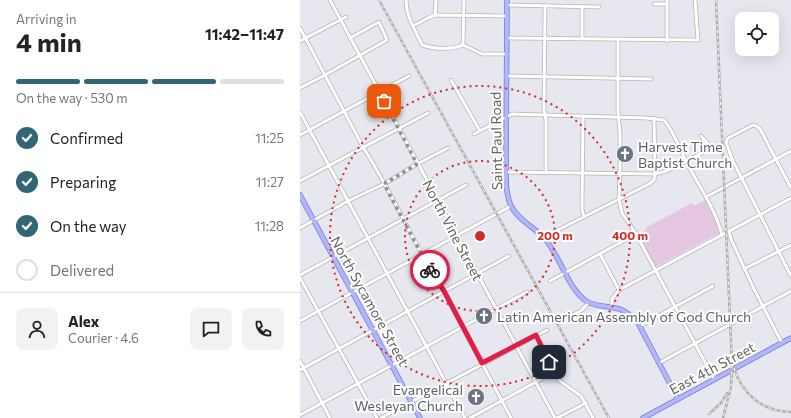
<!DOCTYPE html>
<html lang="en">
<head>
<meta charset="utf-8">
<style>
  :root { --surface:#fff; --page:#f2f2f2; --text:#222; --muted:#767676; --line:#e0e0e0; --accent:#316674 }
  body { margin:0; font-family:Commissioner,sans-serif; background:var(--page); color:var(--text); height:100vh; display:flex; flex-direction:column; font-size:15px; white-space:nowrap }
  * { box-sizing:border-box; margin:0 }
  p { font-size:13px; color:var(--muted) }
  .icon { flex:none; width:22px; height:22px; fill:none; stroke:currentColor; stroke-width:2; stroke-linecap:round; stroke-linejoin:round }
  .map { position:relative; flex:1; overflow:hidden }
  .side { display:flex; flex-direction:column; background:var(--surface); width:300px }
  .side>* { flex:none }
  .tools { position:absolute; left:435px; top:12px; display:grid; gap:8px }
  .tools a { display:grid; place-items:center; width:44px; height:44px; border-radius:8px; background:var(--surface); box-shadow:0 4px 16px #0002; font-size:20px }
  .pin { position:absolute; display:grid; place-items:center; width:34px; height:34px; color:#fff; margin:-17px; border-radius:8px; box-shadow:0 2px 6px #0006 }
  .courier { position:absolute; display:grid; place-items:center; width:40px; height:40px; margin:-20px; border:3px solid #e11d48; border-radius:50%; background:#fff; color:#222; box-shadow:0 1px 5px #0007 }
  .overview em { font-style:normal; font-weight:700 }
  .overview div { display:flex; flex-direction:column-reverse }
  .overview { display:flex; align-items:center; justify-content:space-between; height:68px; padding:0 16px }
  h1 { font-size:26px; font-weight:700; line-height:30px }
  .bar { display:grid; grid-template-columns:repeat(4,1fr); gap:6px 4px; align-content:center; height:48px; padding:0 16px }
  .bar i { height:5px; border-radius:3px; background:var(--line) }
  .bar .active { background:var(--accent) }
  .bar p { grid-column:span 4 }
  .line { display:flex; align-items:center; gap:10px; padding:0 16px; border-top:1px solid var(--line) }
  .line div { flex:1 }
  .round { display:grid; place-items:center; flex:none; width:42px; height:42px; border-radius:8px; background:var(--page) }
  ol { padding:0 16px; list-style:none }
  li { display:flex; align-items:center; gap:12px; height:44px }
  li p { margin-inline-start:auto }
  li .icon { padding:4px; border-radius:50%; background:var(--accent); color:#fff; stroke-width:4 }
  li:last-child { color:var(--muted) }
  li i { width:22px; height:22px; border:2px solid var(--line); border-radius:50% }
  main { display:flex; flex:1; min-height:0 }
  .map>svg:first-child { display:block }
</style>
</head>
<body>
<main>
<section class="side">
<div class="overview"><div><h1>4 min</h1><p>Arriving in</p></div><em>11:42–11:47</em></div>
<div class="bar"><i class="active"></i><i class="active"></i><i class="active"></i><i></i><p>On the way · 530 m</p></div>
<ol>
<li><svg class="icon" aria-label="check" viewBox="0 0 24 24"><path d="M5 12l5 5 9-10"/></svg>Confirmed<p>11:25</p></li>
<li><svg class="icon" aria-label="check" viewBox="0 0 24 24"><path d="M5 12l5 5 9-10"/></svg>Preparing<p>11:27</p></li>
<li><svg class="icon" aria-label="check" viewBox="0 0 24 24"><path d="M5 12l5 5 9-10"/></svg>On the way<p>11:28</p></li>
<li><i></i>Delivered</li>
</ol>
<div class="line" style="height:72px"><a class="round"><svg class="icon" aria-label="person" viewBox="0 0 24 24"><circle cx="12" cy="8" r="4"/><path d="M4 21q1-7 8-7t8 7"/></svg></a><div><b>Alex</b><p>Courier · 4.6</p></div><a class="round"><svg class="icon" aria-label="chat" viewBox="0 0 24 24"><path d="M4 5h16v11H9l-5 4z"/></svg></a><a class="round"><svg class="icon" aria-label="phone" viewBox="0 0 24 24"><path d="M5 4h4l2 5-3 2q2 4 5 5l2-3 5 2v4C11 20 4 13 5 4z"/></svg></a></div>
</section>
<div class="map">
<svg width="491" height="418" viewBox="0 0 491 418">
  <rect width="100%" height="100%" fill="#e7e8ef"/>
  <path fill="#e4c6e0" d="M 405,200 L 418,224 L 419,233 L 355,267 L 339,234 L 345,231 L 347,227 L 392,203 L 394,206 Z"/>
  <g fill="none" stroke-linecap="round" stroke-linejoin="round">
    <defs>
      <g id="minor">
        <path d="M 30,0 L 255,418"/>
        <path d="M 106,0 C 106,17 115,29 122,45 C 134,49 151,50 163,45"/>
        <path d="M 354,4 L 367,4"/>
        <path d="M 207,5 L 299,7"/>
        <path d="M 245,6 L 244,110 L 246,120 L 246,173"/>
        <path d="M 135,15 L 136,0"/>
        <path d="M 113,26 L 128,18 L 135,15 L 207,16"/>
        <path d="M 0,28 L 63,147 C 93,194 114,245 144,291 L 211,418"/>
        <path d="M 207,38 L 398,40 L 395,0"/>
        <path d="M 282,39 L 282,6"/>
        <path d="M 318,40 L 318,112 L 320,133 L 320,174 L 319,199 L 322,213 L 336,234 L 414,379"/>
        <path d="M 0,41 L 46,17"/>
        <path d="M 367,41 L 367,0"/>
        <path d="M 163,45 L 182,54 L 207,54"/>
        <path d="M 163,45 L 164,0"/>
        <path d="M 206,76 L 351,79"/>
        <path d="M 151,80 L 180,131"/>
        <path d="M 0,88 L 25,75 L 87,40 L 79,22 L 50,38"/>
        <path d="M 0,112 L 165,418"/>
        <path d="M 283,116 L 282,209 L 284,217"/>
        <path d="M 174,134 L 212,114 L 346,118 L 364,120 C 374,132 379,147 386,161 C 398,185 415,208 422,235"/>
        <path d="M 0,135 L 109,76"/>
        <path d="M 206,172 L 355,174 L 367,171 L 406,151 L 409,145 L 401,136"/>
        <path d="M 0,181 L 128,113"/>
        <path d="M 491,188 L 460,129 L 456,126 L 453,125 L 428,138 L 426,142 L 432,159 L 491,276"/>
        <path d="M 406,197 L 491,151"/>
        <path d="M 0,228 L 48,201 L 84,184 L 117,164 L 148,148"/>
        <path d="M 429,231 L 431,239 L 453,287 L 482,343"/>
        <path d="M 244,237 L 349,184 L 354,180 L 355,174 L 354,118"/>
        <path d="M 300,254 L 319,290"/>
        <path d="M 444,269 L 491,245"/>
        <path d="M 0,275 L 166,185"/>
        <path d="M 0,278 L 77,418"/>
        <path d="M 250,281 L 336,234"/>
        <path d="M 312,308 L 312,299 L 319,290 L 491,198"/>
        <path d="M 271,316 L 282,310 L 289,302"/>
        <path d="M 0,321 L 211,206"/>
        <path d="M 340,326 L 413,286"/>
        <path d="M 236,335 L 254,372 L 260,381 L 281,396 L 293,418"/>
        <path d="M 0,361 L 30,418"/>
        <path d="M 359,363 L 491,291"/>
        <path d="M 0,370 L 209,256"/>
        <path d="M 0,415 L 227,292"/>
        <path d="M 81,418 L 247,330"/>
        <path d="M 170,418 L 254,372"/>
        <path d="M 257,418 L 286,403"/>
      </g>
      <g id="major">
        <path d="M 207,0 L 206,176 C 206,186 207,197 211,206 C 218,220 234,227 244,238 C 260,255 268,289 286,301 C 297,308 310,305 322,310 C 329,313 333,318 338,323 L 378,399"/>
        <path d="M 0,195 L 120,418"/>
        <path d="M 343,418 L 491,338"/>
      </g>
    </defs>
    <use href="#minor" stroke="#b5b4af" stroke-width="4.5"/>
    <use href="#major" stroke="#6b7ee4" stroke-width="5.5"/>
    <use href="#minor" stroke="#fff" stroke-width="3"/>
    <use href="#major" stroke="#b4b6f7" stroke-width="4"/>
    <defs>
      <g id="rail">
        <path d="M 79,0 L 309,418"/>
        <path d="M 416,0 L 432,364 L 431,387 L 423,418"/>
        <path d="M 434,368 C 442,394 463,412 491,412"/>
        <path d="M 409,414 L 421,403 L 427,393"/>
      </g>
    </defs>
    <use href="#rail" stroke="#b0b0af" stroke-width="2.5"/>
    <use href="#rail" stroke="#fff" stroke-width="1" stroke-dasharray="3" stroke-linecap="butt"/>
  </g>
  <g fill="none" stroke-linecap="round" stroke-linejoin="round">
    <path stroke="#939291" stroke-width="4" stroke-dasharray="0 7.2" d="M 84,101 L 117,164 L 84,184 L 130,270"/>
    <path stroke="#e11d48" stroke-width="5" d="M 130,270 L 144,291 L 182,363 L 236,335 L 249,362"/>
  </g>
  <g fill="none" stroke="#d62828" stroke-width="2" stroke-dasharray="2 4">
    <circle cx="180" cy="236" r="75"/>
    <circle cx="180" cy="236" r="150"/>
  </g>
  <defs>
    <symbol id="church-disc" viewBox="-11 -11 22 22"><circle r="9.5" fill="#6b7280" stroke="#fff"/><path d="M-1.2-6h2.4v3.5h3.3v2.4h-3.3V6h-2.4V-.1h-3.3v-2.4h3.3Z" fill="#fff"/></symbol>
  </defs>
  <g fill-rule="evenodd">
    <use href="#church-disc" x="315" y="144" width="20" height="20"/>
    <use href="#church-disc" x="174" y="306" width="20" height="20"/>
    <use href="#church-disc" x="166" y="387" width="20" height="20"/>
  </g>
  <g text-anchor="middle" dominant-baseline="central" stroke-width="4" stroke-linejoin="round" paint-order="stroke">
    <g font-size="14" fill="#66635e" stroke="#fff">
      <text transform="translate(196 141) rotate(-91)">Saint Paul Road</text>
      <text transform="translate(153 230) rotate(62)">North Vine Street</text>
      <text transform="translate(70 301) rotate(61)">North Sycamore Street</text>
      <text transform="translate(412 368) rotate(-28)">East 4th Street</text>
    </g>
    <g font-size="14" fill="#5b616d" stroke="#fff" text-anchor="start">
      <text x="338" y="146">Harvest Time<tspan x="338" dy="16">Baptist Church</tspan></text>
      <text x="197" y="316">Latin American Assembly of God Church</text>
      <text x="163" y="389" text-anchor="end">Evangelical<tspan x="163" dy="16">Wesleyan Church</tspan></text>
    </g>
  </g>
  <circle cx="180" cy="236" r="6" fill="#d62828" stroke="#fff" stroke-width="2"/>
  <g font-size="12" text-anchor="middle" font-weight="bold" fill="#d62828" stroke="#fff" stroke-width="4" stroke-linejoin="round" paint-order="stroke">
    <text x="255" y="240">200 m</text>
    <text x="330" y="240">400 m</text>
  </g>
</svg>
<div class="tools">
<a><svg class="icon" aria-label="locate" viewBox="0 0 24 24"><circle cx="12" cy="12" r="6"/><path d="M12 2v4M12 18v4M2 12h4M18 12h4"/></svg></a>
</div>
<div class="pin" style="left:84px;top:101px;background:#ea580c"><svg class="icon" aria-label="bag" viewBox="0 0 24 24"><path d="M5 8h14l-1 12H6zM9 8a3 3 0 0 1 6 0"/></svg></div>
<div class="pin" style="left:249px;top:362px;background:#1f2937"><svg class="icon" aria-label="home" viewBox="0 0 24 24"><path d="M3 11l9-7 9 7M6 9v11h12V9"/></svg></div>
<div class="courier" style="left:130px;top:270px"><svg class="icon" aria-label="bike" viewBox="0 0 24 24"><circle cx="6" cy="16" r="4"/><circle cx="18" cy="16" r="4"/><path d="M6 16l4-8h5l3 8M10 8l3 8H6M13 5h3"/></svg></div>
</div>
</main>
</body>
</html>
